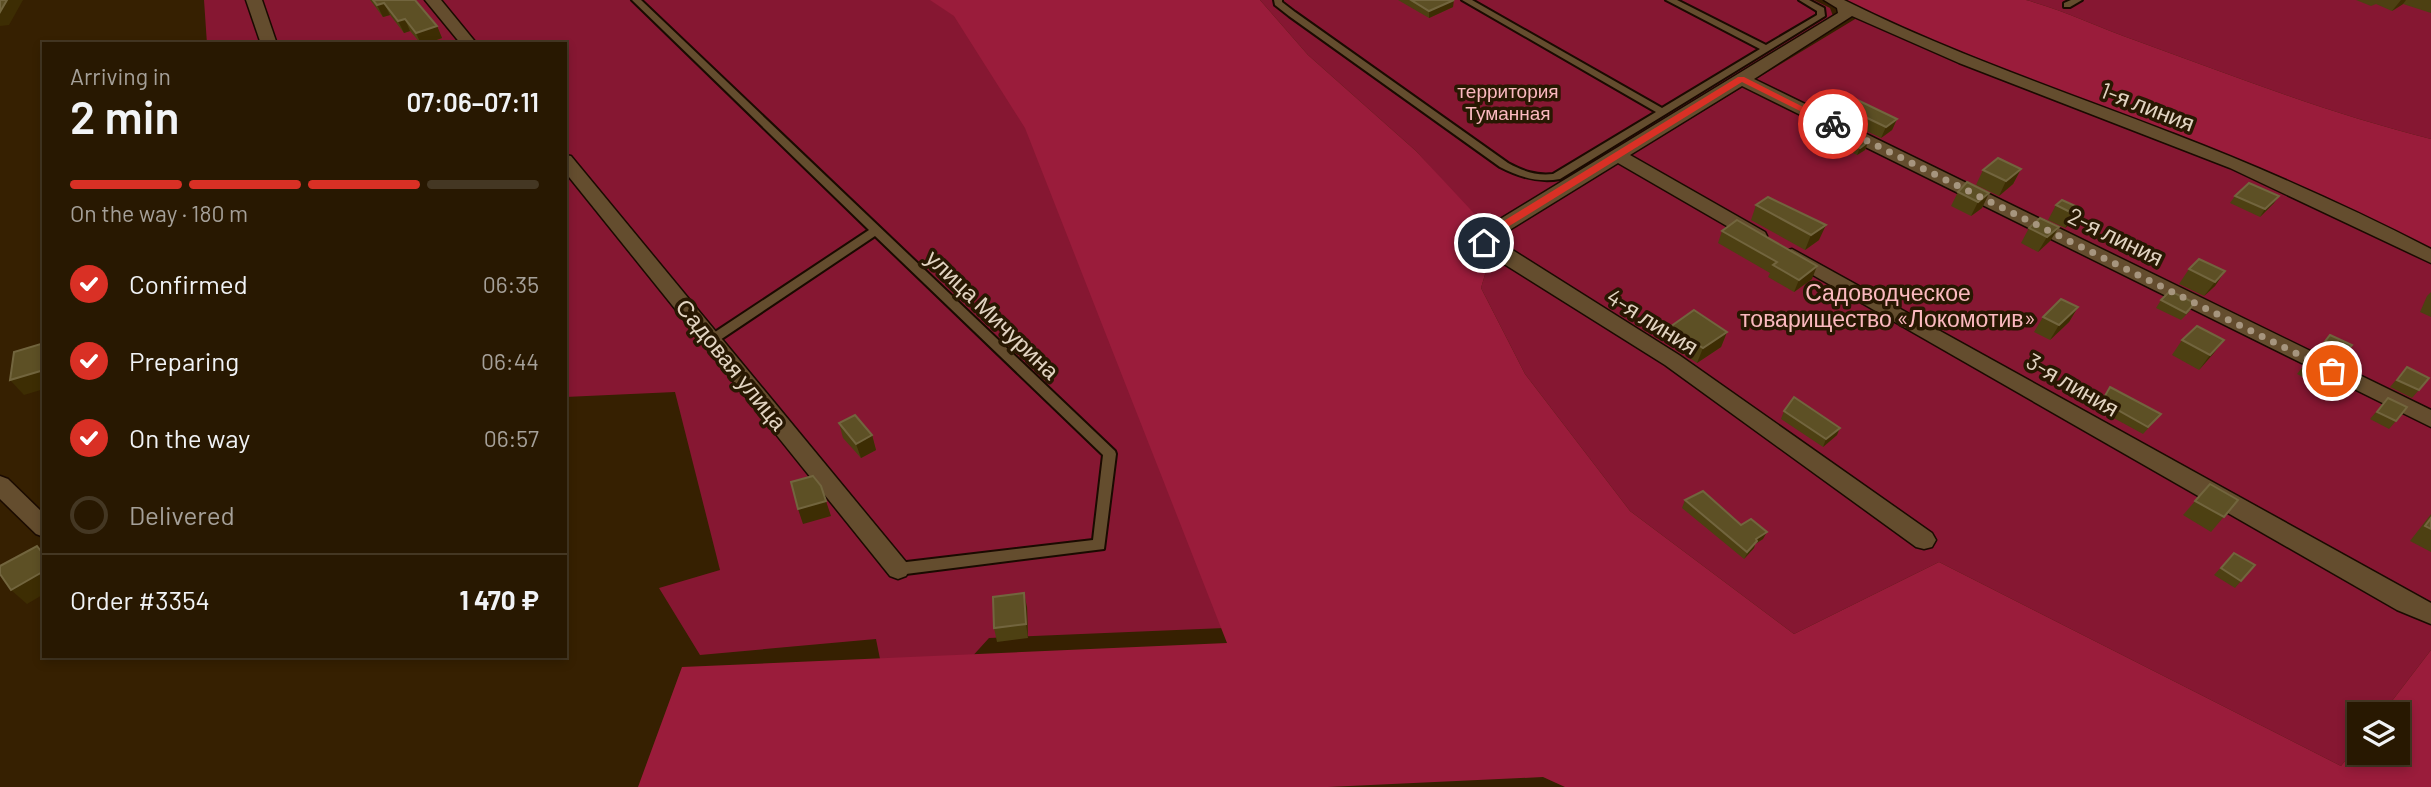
<!DOCTYPE html>
<html lang="en">
<head>
<meta charset="utf-8">
<style>
  :root { --surface:#281801; --page:#342510; --text:#f1f3f6; --muted:#a5a099; --line:#443723; --accent:#d93025 }
  body { margin:0; font-family:Barlow,sans-serif; background:var(--page); color:var(--text); height:100vh; display:flex; flex-direction:column; font-size:26px; white-space:nowrap }
  * { box-sizing:border-box; margin:0 }
  p { font-size:23px; color:var(--muted) }
  .icon { flex:none; width:38px; height:38px; fill:none; stroke:currentColor; stroke-width:2; stroke-linecap:round; stroke-linejoin:round }
  .map { position:relative; flex:1; overflow:hidden }
  .drawer { position:absolute; left:42px; top:42px; width:525px; height:616px; display:flex; flex-direction:column; background:var(--surface); border-radius:0px; box-shadow:0 4px 10px #0003,0 0 0 2px var(--line) }
  .drawer>* { flex:none }
  .buttons { position:absolute; left:2347px; top:702px; display:grid; gap:14px }
  .buttons a { display:grid; place-items:center; width:63px; height:63px; border-radius:0px; background:var(--surface); box-shadow:0 4px 10px #0003,0 0 0 2px var(--line); font-size:35px }
  .pin { position:absolute; display:grid; place-items:center; width:60px; height:60px; color:#fff; margin:-30px; border:4px solid #fff; border-radius:50%; box-shadow:0 2px 7px #0007 }
  .courier { position:absolute; display:grid; place-items:center; width:70px; height:70px; margin:-35px; border:5px solid #d93025; border-radius:50%; background:#fff; color:#222; box-shadow:0 2px 9px #0007 }
  .summary em { font-style:normal; font-weight:600 }
  .summary div { display:flex; flex-direction:column-reverse }
  .summary { display:flex; align-items:center; justify-content:space-between; height:119px; padding:0 28px }
  h1 { font-size:46px; font-weight:600; line-height:52px }
  .bar { display:grid; grid-template-columns:repeat(4,1fr); gap:10px 7px; align-content:center; height:84px; padding:0 28px }
  .bar i { height:9px; border-radius:5px; background:var(--line) }
  .bar .on { background:var(--accent) }
  .bar p { grid-column:span 4 }
  .line { display:flex; align-items:center; gap:18px; padding:0 28px; border-top:2px solid var(--line) }
  .line div { flex:1 }
  ol { padding:0 28px; list-style:none }
  li { display:flex; align-items:center; gap:21px; height:77px }
  li p { margin-inline-start:auto }
  li .icon { padding:7px; border-radius:50%; background:var(--accent); color:#fff; stroke-width:4 }
  li:last-child { color:var(--muted) }
  li i { width:38px; height:38px; border:4px solid var(--line); border-radius:50% }
  .map>svg:first-child { display:block }
</style>
</head>
<body>
<div class="map">
<svg width="2431" height="787" viewBox="0 0 2431 787">
  <rect width="100%" height="100%" fill="#362001"/>
  <g fill="#861732">
    <path d="M 204,0 L 947,0 L 1044,119 L 1274,626 L 989,638 L 949,682 L 881,664 L 876,639 L 700,655 L 659,588 L 720,570 L 675,392 L 565,397 L 565,44 L 207,44 Z"/>
    <path d="M 1260,0 L 1814,0 L 1830,8 L 1833,16 L 1488,231 L 1416,151 L 1308,55 Z"/>
    <path d="M 2026,0 L 2431,0 L 2431,139 C 2331,114 2233,76 2137,41 C 2100,28 2064,10 2026,0 Z"/>
    <path d="M 1865,13 L 2264,173 L 2431,253 L 2431,650 L 2382,714 L 2359,714 L 2359,743 L 2341,766 L 1939,562 L 1794,634 L 1630,511 L 1525,374 L 1481,288 L 1496,237 Z"/>
  </g>
  <g fill="#9a1c3b">
    <path d="M 930,0 L 1260,0 L 1308,55 L 1416,151 L 1496,237 L 1481,288 L 1525,374 L 1630,511 L 1794,634 L 1939,562 L 2341,766 L 2359,743 L 2359,752 L 2398,752 L 2398,714 L 2382,714 L 2431,650 L 2431,787 L 1565,787 L 1543,777 L 1328,787 L 638,787 L 682,667 L 1227,643 L 1025,128 L 954,16 Z"/>
    <path d="M 1840,0 L 2026,0 C 2064,10 2100,28 2137,41 C 2233,76 2331,114 2431,139 L 2431,253 L 2264,173 L 1865,13 Z"/>
  </g>
  <g fill="none" stroke-linecap="round" stroke-linejoin="round">
    <defs>
      <g id="lane">
        <path d="M 632,0 L 641,0 L 1115,451 L 1116,454 L 1104,549 L 898,575 L 893,573 L 891,569 L 893,565 L 898,563 L 1093,540 L 1103,455 L 875,236 L 717,342 L 709,342 L 707,339 L 709,336 L 869,230 Z"/>
        <path d="M 1274,0 L 1282,0 L 1282,2 L 1295,12 L 1508,163 C 1523,171 1536,176 1553,174 L 1656,112 L 1462,0 L 1472,0 L 1662,108 L 1760,49 L 1666,0 L 1677,0 L 1766,45 L 1817,15 L 1817,11 L 1799,0 L 1809,0 L 1824,8 L 1825,16 L 1560,179 C 1538,183 1519,177 1500,167 L 1289,16 L 1275,5 Z"/>
        <path d="M 2071,0 L 2082,0 L 2070,7 L 2064,7 L 2064,3 Z"/>
      </g>
      <g id="street">
        <path d="M 246,0 L 262,0 L 277,44 L 261,44 Z"/>
        <path d="M 425,0 L 441,0 L 477,44 L 461,44 Z"/>
        <path d="M 1824,0 L 1844,0 C 1950,53 2063,91 2174,134 C 2262,168 2348,206 2431,249 L 2431,263 L 2230,168 L 1959,63 L 1852,16 L 1754,79 L 2431,410 L 2431,427 L 1742,86 L 1630,155 L 1765,232 L 1767,236 L 1765,240 L 1751,240 L 1618,163 L 1495,239 L 1679,355 L 1932,533 L 1936,540 L 1932,547 L 1924,549 L 1916,547 L 1665,365 L 1477,247 L 1475,243 L 1480,232 L 1487,227 L 1838,13 L 1837,8 Z"/>
        <path d="M 565,155 L 571,156 L 906,562 L 910,569 L 906,576 L 898,579 L 890,576 L 565,172 Z"/>
        <path d="M 1792,249 L 2431,603 L 2431,624 L 2397,610 L 1785,259 L 1783,255 L 1785,251 Z"/>
        <path d="M 0,476 L 8,479 L 44,514 L 44,537 L 36,534 L 0,499 Z"/>
      </g>
    </defs>
    <use href="#lane" stroke="#1a0a00" stroke-width="4"/>
    <use href="#street" stroke="#1a0a00" stroke-width="3"/>
    <use href="#lane" fill="#644d2e" fill-rule="evenodd"/>
    <use href="#street" fill="#644d2e" fill-rule="evenodd"/>
  </g>
  <g fill="#4d4012">
    <path d="M 370,0 L 415,0 L 437,26 L 442,38 L 425,44 L 421,44 L 410,31 L 404,33 L 390,15 L 383,17 Z"/>
    <path d="M 1398,0 L 1453,0 L 1453,7 L 1429,18 Z"/>
    <path d="M 2356,0 L 2431,0 L 2431,13 L 2403,4 L 2392,11 L 2376,4 L 2371,6 Z"/>
    <path d="M 1838,104 L 1897,119 L 1892,130 L 1881,138 L 1833,115 Z"/>
    <path d="M 1812,124 L 1868,142 L 1865,150 L 1857,155 L 1810,131 Z"/>
    <path d="M 2021,169 L 2013,184 L 1999,196 L 1976,185 L 1983,170 Z"/>
    <path d="M 1958,192 L 1989,193 L 1982,208 L 1971,216 L 1951,206 Z"/>
    <path d="M 2235,196 L 2274,203 L 2260,217 L 2230,203 Z"/>
    <path d="M 1756,205 L 1819,240 L 1805,250 L 1751,220 Z"/>
    <path d="M 2056,205 L 2080,208 L 2071,223 L 2065,228 L 2048,220 Z"/>
    <path d="M 2059,227 L 2050,241 L 2038,252 L 2021,243 L 2029,228 Z"/>
    <path d="M 1722,231 L 1812,279 L 1794,292 L 1768,277 L 1770,273 L 1718,243 Z"/>
    <path d="M 2189,269 L 2225,271 L 2215,286 L 2204,296 L 2179,284 Z"/>
    <path d="M 2431,292 L 2431,317 L 2420,312 L 2427,296 Z"/>
    <path d="M 2161,300 L 2190,311 L 2181,320 L 2156,308 Z"/>
    <path d="M 2078,307 L 2069,322 L 2050,340 L 2034,332 L 2043,317 Z"/>
    <path d="M 1670,327 L 1727,332 L 1721,347 L 1697,363 L 1665,341 Z"/>
    <path d="M 2330,335 L 2352,345 L 2338,362 L 2316,351 Z"/>
    <path d="M 2182,340 L 2224,340 L 2213,354 L 2199,370 L 2172,355 Z"/>
    <path d="M 2309,359 L 2331,370 L 2318,385 L 2297,374 Z"/>
    <path d="M 2407,367 L 2419,390 L 2412,398 L 2390,387 Z"/>
    <path d="M 2110,387 L 2155,421 L 2143,434 L 2097,409 Z"/>
    <path d="M 2388,398 L 2396,421 L 2389,429 L 2370,419 Z"/>
    <path d="M 1784,411 L 1837,435 L 1823,447 L 1781,419 Z"/>
    <path d="M 839,423 L 872,435 L 876,450 L 861,458 L 843,438 Z"/>
    <path d="M 2210,484 L 2238,500 L 2211,532 L 2183,515 Z"/>
    <path d="M 1685,500 L 1741,525 L 1763,539 L 1755,544 L 1754,548 L 1744,559 L 1682,508 Z"/>
    <path d="M 2431,514 L 2431,552 L 2410,541 Z"/>
    <path d="M 2234,553 L 2241,581 L 2235,588 L 2214,575 Z"/>
    <path d="M 1027,607 L 1028,638 L 997,642 L 994,628 Z"/>
  </g>
  <g fill="#3d2d03">
    <path d="M 7,0 L 23,0 L 9,25 L 0,26 L 0,12 Z"/>
    <path d="M 1454,0 L 1453,7 L 1429,18 L 1429,11 Z"/>
    <path d="M 2401,0 L 2406,0 L 2403,4 L 2392,11 Z"/>
    <path d="M 384,3 L 390,15 L 383,17 L 377,5 Z"/>
    <path d="M 405,19 L 410,31 L 404,33 L 398,21 Z"/>
    <path d="M 437,26 L 442,38 L 425,44 L 421,44 L 416,33 Z"/>
    <path d="M 1897,119 L 1892,130 L 1881,138 L 1886,127 Z"/>
    <path d="M 1868,142 L 1865,150 L 1857,155 L 1860,148 Z"/>
    <path d="M 2021,169 L 2013,184 L 1999,196 L 2006,181 Z"/>
    <path d="M 1989,193 L 1982,208 L 1971,216 L 1978,202 Z"/>
    <path d="M 2279,196 L 2274,203 L 2260,217 L 2265,209 Z"/>
    <path d="M 2080,208 L 2071,223 L 2065,228 L 2074,214 Z"/>
    <path d="M 1826,225 L 1819,240 L 1805,250 L 1811,235 Z"/>
    <path d="M 2059,227 L 2050,241 L 2038,252 L 2047,237 Z"/>
    <path d="M 1817,266 L 1812,279 L 1794,292 L 1799,280 Z"/>
    <path d="M 2225,271 L 2215,286 L 2204,296 L 2215,282 Z"/>
    <path d="M 2078,307 L 2069,322 L 2050,340 L 2059,325 Z"/>
    <path d="M 1727,332 L 1721,347 L 1697,363 L 1703,348 Z"/>
    <path d="M 2224,340 L 2213,354 L 2199,370 L 2210,355 Z"/>
    <path d="M 44,370 L 44,389 L 24,395 L 10,380 Z"/>
    <path d="M 1840,428 L 1837,435 L 1823,447 L 1826,439 Z"/>
    <path d="M 872,435 L 876,450 L 861,458 L 856,444 Z"/>
    <path d="M 821,486 L 831,516 L 803,524 L 798,509 Z"/>
    <path d="M 1767,532 L 1763,539 L 1755,544 L 1754,548 L 1744,559 L 1756,539 Z"/>
    <path d="M 44,571 L 44,594 L 27,604 L 11,590 Z"/>
    <path d="M 1024,593 L 1027,607 L 1028,638 L 1026,624 Z"/>
  </g>
  <g fill="#5d5025" stroke="#72653e" stroke-width="2">
    <path d="M 0,0 L 7,0 L 0,12 Z"/>
    <path d="M 373,0 L 415,0 L 437,26 L 416,33 L 405,19 L 398,21 L 384,3 L 377,5 Z"/>
    <path d="M 1411,0 L 1454,0 L 1429,11 Z"/>
    <path d="M 1849,96 L 1897,119 L 1886,127 L 1838,104 Z"/>
    <path d="M 1820,119 L 1868,142 L 1860,148 L 1812,124 Z"/>
    <path d="M 1998,158 L 2021,169 L 2006,181 L 1983,170 Z"/>
    <path d="M 1967,182 L 1989,193 L 1978,202 L 1958,192 Z"/>
    <path d="M 2249,183 L 2279,196 L 2265,209 L 2235,196 Z"/>
    <path d="M 1768,197 L 1826,225 L 1811,235 L 1756,205 Z"/>
    <path d="M 2062,200 L 2080,208 L 2074,214 L 2056,205 Z"/>
    <path d="M 2040,218 L 2059,227 L 2047,237 L 2029,228 Z"/>
    <path d="M 1737,220 L 1817,266 L 1799,280 L 1773,265 L 1777,262 L 1722,231 Z"/>
    <path d="M 2199,259 L 2225,271 L 2215,282 L 2189,269 Z"/>
    <path d="M 2170,291 L 2195,303 L 2186,313 L 2161,300 Z"/>
    <path d="M 2061,299 L 2078,307 L 2059,325 L 2043,317 Z"/>
    <path d="M 1694,310 L 1727,332 L 1703,348 L 1670,327 Z"/>
    <path d="M 2197,326 L 2224,340 L 2210,355 L 2182,340 Z"/>
    <path d="M 2330,335 L 2352,345 L 2344,354 L 2323,344 Z"/>
    <path d="M 44,343 L 44,370 L 10,380 L 14,352 Z"/>
    <path d="M 2309,359 L 2331,370 L 2325,377 L 2303,367 Z"/>
    <path d="M 2407,367 L 2429,378 L 2419,390 L 2397,380 Z"/>
    <path d="M 2110,387 L 2161,414 L 2148,427 L 2102,401 Z"/>
    <path d="M 1794,397 L 1840,428 L 1826,439 L 1784,411 Z"/>
    <path d="M 2388,398 L 2407,407 L 2396,421 L 2377,412 Z"/>
    <path d="M 855,415 L 872,435 L 856,444 L 839,423 Z"/>
    <path d="M 813,476 L 821,486 L 826,501 L 798,509 L 791,482 Z"/>
    <path d="M 2210,484 L 2238,500 L 2224,517 L 2195,501 Z"/>
    <path d="M 1703,491 L 1741,525 L 1751,519 L 1767,532 L 1756,539 L 1757,541 L 1747,552 L 1685,500 Z"/>
    <path d="M 2431,518 L 2431,529 L 2425,526 Z"/>
    <path d="M 37,546 L 44,555 L 44,571 L 11,590 L 0,574 L 0,566 Z"/>
    <path d="M 2234,553 L 2255,565 L 2241,581 L 2221,568 Z"/>
    <path d="M 1024,593 L 1026,624 L 994,628 L 993,597 Z"/>
  </g>
  <path fill="#d93025" d="M 1738,77 L 1744,77 L 1837,124 L 1830,126 L 1742,82 L 1498,233 L 1488,245 L 1480,245 L 1484,233 Z"/>
  <g fill="none" stroke-linecap="round" stroke-linejoin="round">
    <path stroke="#a6957e" stroke-width="7" stroke-dasharray="0 12.6" d="M 1833,124 L 2332,371"/>
  </g>
  <g text-anchor="middle" dominant-baseline="central" stroke-width="7" stroke-linejoin="round" paint-order="stroke">
    <g font-size="19" fill="#fbb9bf" stroke="#281802">
      <text x="1508" y="90">территория<tspan x="1508" dy="22">Туманная</tspan></text>
    </g>
    <g font-size="23" fill="#e2d4c2" stroke="#281802">
      <text transform="translate(2148 106) rotate(21)">1-я линия</text>
      <text transform="translate(2116 236) rotate(26)">2-я линия</text>
      <text transform="translate(993 314) rotate(44)">улица Мичурина</text>
      <text transform="translate(1653 321) rotate(32)">4-я линия</text>
      <text transform="translate(732 364) rotate(51)">Садовая улица</text>
      <text transform="translate(2073 384) rotate(30)">3-я линия</text>
    </g>
    <g font-size="23" fill="#fbb9bf" stroke="#281802">
      <text x="1888" y="292">Садоводческое<tspan x="1888" dy="26">товарищество «Локомотив»</tspan></text>
    </g>
  </g>
</svg>
<div class="buttons">
<a><svg class="icon" aria-label="layers" viewBox="0 0 24 24"><path d="M12 4l9 5-9 5-9-5zM3 14l9 5 9-5"/></svg></a>
</div>
<div class="pin" style="left:2332px;top:371px;background:#ea580c"><svg class="icon" aria-label="bag" viewBox="0 0 24 24"><path d="M5 8h14l-1 12H6zM9 8a3 3 0 0 1 6 0"/></svg></div>
<div class="pin" style="left:1484px;top:243px;background:#1f2937"><svg class="icon" aria-label="home" viewBox="0 0 24 24"><path d="M3 11l9-7 9 7M6 9v11h12V9"/></svg></div>
<div class="courier" style="left:1833px;top:124px"><svg class="icon" aria-label="bike" viewBox="0 0 24 24"><circle cx="6" cy="16" r="4"/><circle cx="18" cy="16" r="4"/><path d="M6 16l4-8h5l3 8M10 8l3 8H6M13 5h3"/></svg></div>
<section class="drawer">
<div class="summary"><div><h1>2 min</h1><p>Arriving in</p></div><em>07:06–07:11</em></div>
<div class="bar"><i class="on"></i><i class="on"></i><i class="on"></i><i></i><p>On the way · 180 m</p></div>
<ol>
<li><svg class="icon" aria-label="check" viewBox="0 0 24 24"><path d="M5 12l5 5 9-10"/></svg>Confirmed<p>06:35</p></li>
<li><svg class="icon" aria-label="check" viewBox="0 0 24 24"><path d="M5 12l5 5 9-10"/></svg>Preparing<p>06:44</p></li>
<li><svg class="icon" aria-label="check" viewBox="0 0 24 24"><path d="M5 12l5 5 9-10"/></svg>On the way<p>06:57</p></li>
<li><i></i>Delivered</li>
</ol>
<div class="line" style="height:91px"><div>Order #3354</div><b>1 470 ₽</b></div>
</section>
</div>
</body>
</html>
